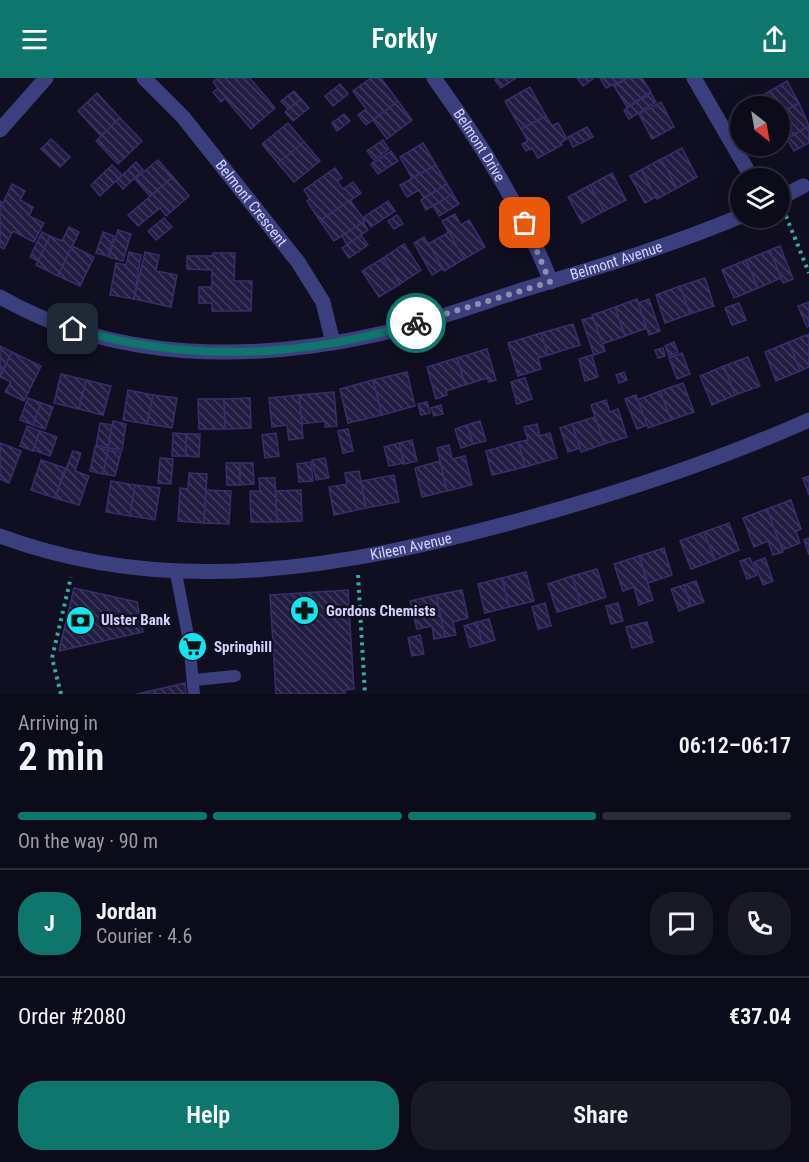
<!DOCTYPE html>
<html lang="en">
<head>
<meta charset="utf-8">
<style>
  :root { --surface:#0c0b19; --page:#1a1926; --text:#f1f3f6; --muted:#9a9ba2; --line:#2c2b38; --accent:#0f766e }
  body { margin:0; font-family:"Roboto Condensed",sans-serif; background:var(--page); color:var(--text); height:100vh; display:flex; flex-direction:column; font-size:22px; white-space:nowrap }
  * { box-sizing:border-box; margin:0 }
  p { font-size:20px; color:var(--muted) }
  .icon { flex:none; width:33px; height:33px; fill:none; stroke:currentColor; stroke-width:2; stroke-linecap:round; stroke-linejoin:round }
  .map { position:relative; height:616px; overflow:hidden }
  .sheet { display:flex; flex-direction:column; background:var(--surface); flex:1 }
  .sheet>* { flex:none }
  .needle { width:39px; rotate:149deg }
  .fabs { position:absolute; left:730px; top:18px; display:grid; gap:12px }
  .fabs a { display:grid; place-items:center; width:60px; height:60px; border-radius:50%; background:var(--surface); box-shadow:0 6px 24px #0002,0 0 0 2px var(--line); font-size:30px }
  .pin { position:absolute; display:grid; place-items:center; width:51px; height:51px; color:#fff; margin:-26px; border-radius:12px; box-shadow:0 3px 9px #0006 }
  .courier { position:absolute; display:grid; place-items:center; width:60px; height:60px; margin:-30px; border:4px solid #0f766e; border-radius:50%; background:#fff; color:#222; box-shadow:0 2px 8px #0007 }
  .head em { font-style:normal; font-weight:600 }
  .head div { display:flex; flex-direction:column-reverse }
  .head { display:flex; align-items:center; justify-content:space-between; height:102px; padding:0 18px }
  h1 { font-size:39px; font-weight:600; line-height:45px }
  .bar { display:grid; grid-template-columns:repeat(4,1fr); gap:9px 6px; align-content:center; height:72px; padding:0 18px }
  .bar i { height:8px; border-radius:4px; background:var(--line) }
  .bar .selected { background:var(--accent) }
  .bar p { grid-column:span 4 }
  .line { display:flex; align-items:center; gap:15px; padding:0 18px; border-top:2px solid var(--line) }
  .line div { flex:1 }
  .round { display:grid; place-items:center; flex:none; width:63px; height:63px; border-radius:24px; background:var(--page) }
  .action { display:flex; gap:12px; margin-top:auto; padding:12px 18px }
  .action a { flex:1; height:69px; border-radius:24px; background:var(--accent); color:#fff; font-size:24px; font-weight:600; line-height:69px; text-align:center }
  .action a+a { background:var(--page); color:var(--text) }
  header { display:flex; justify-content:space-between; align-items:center; height:78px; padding:0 18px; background:var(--accent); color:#fff; font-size:27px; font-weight:600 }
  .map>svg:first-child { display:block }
</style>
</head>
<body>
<header><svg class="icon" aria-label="menu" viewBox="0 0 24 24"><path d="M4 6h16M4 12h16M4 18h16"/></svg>Forkly<svg class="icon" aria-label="share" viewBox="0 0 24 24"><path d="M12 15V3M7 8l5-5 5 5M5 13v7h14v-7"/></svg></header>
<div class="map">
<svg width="809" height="616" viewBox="0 0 809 616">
  <defs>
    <pattern id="building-back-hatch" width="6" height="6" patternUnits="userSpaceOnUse" patternTransform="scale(1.5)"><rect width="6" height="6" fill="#211c41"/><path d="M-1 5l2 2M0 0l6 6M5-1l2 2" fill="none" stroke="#403c5d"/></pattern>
  </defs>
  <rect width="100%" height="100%" fill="#100f21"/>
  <g fill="url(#building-back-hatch)" stroke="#372f6c" stroke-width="1.5">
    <path d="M 218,0 L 250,0 L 275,30 L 251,51 L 225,20 L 221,24 L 213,14 L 218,10 L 213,4 Z"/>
    <path d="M 371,0 L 381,0 L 398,23 L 366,47 L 358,37 L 366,31 L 353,13 Z"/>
    <path d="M 497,0 L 516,0 L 501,10 L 495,2 Z"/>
    <path d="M 577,0 L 592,0 L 593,1 L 583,8 Z"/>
    <path d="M 600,0 L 628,0 L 606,10 Z"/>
    <path d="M 628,0 L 642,0 L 651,14 L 627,29 L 614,8 Z"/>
    <path d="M 787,3 L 799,25 L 780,36 L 780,28 L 760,28 L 756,21 Z"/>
    <path d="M 340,6 L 348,16 L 333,28 L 325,18 Z"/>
    <path d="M 530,9 L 546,38 L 521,51 L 505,23 Z"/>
    <path d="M 294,13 L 301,21 L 288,31 L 281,23 Z"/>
    <path d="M 97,15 L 120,40 L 101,58 L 78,33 Z"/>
    <path d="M 651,15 L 656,24 L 629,41 L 624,32 Z"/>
    <path d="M 301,21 L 309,30 L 293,43 L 285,34 Z"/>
    <path d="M 398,23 L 412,42 L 387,61 L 373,42 Z"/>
    <path d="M 661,24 L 674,49 L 652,61 L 639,36 Z"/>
    <path d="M 799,25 L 809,48 L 780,64 L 780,36 Z"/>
    <path d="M 344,36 L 350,43 L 337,53 L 332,45 Z"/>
    <path d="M 546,38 L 552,48 L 558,45 L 567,61 L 561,64 L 562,67 L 538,80 L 532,70 L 526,73 L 522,66 L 528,63 L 521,51 Z"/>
    <path d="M 120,40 L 142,63 L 118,86 L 96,63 Z"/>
    <path d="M 288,45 L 304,64 L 278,85 L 262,66 Z"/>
    <path d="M 809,48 L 809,65 L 794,73 L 787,61 Z"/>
    <path d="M 587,49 L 593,59 L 573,69 L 568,59 Z"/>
    <path d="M 51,61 L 70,79 L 60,89 L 41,71 Z"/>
    <path d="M 383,62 L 389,71 L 374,82 L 367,73 Z"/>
    <path d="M 304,64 L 320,83 L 294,104 L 278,85 Z"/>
    <path d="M 423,65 L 436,87 L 412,100 L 400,79 Z"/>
    <path d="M 682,70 L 697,99 L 677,110 L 661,81 Z"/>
    <path d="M 391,73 L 398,83 L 378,96 L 371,86 Z"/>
    <path d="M 661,81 L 677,110 L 657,121 L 641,92 Z"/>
    <path d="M 158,82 L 173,99 L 150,118 L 135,101 Z"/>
    <path d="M 136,84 L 143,92 L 123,111 L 116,103 Z"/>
    <path d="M 112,87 L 122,97 L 100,118 L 91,107 Z"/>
    <path d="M 436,87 L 447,106 L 424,120 L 419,112 L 407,119 L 400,107 Z"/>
    <path d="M 335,90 L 342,100 L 337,103 L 343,111 L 353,104 L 361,115 L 320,143 L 307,123 L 310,121 L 304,112 Z"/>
    <path d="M 641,92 L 656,119 L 645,125 L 630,98 Z"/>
    <path d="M 612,95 L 626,122 L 604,133 L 590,107 Z"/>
    <path d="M 173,99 L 189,118 L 166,138 L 160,130 L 138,148 L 128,137 Z"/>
    <path d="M 12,106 L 25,113 L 20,122 L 33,129 L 29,138 L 44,145 L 34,164 L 13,153 L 4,171 L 0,169 L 0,123 L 3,125 Z"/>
    <path d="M 447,106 L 453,116 L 426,132 L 421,122 Z"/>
    <path d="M 590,107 L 604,133 L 582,145 L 568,119 Z"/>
    <path d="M 453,116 L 459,126 L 439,138 L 433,128 Z"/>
    <path d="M 350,122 L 365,143 L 334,163 L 320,143 Z"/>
    <path d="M 388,123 L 395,133 L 371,149 L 364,139 Z"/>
    <path d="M 455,136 L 461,147 L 469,142 L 485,169 L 464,181 L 442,143 Z"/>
    <path d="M 397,137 L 403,146 L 394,151 L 388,143 Z"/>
    <path d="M 164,140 L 172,149 L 156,162 L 148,153 Z"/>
    <path d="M 363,144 L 368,152 L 347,167 L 342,158 Z"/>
    <path d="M 69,149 L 79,154 L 58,198 L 36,187 L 50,158 L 62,163 Z"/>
    <path d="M 118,152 L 131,156 L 123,183 L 109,179 Z"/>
    <path d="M 42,154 L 50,158 L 38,183 L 30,179 Z"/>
    <path d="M 103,154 L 114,158 L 108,178 L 96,175 Z"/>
    <path d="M 449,154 L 464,181 L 444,193 L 428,166 Z"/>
    <path d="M 361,157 L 368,167 L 349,180 L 342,170 Z"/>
    <path d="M 424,159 L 443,190 L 432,197 L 414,165 Z"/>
    <path d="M 404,166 L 421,192 L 400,206 L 383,180 Z"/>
    <path d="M 72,168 L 94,179 L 80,208 L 58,198 Z"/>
    <path d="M 780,168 L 793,201 L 783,205 L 770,172 Z"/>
    <path d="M 770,172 L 781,200 L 758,210 L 746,182 Z"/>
    <path d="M 129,174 L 141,177 L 134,221 L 110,217 L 116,185 L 126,187 Z"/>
    <path d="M 145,174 L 159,177 L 156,193 L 177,197 L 171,229 L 134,221 Z"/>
    <path d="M 213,175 L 235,175 L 234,203 L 252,203 L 251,233 L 212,233 L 212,225 L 199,225 L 199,209 L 212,209 L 212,192 L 187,191 L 187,178 L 213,178 Z"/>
    <path d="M 383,180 L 400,206 L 379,219 L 362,193 Z"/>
    <path d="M 746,182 L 758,210 L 734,220 L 722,192 Z"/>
    <path d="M 705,200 L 714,228 L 690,236 L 680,208 Z"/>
    <path d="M 680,208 L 690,236 L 665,245 L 656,217 Z"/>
    <path d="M 637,221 L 647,250 L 625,258 L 615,229 Z"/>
    <path d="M 649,221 L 660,253 L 649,257 L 638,225 Z"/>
    <path d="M 809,224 L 809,248 L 807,249 L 798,228 Z"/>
    <path d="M 739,225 L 746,242 L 732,247 L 725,230 Z"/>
    <path d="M 615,229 L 625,258 L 602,266 L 592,237 Z"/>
    <path d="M 593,239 L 605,273 L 594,277 L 582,242 Z"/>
    <path d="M 573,246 L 580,267 L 548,277 L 541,255 Z"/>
    <path d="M 541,255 L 548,277 L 538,280 L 541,291 L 518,298 L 508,265 Z"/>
    <path d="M 809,256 L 809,289 L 800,293 L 789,264 Z"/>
    <path d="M 674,264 L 678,274 L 669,278 L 665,268 Z"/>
    <path d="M 789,264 L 800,293 L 776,303 L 765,274 Z"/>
    <path d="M 0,268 L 12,274 L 0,298 Z"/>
    <path d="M 663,270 L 665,278 L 658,280 L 655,272 Z"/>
    <path d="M 487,271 L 496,302 L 489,304 L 487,300 L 465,307 L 457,280 Z"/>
    <path d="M 12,274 L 41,288 L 24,323 L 5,314 L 11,304 L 0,299 Z"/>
    <path d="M 682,275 L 690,296 L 677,301 L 669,280 Z"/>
    <path d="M 592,277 L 598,299 L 585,303 L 579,281 Z"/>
    <path d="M 748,279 L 760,308 L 735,317 L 724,288 Z"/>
    <path d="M 457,280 L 465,307 L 446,313 L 447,317 L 436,321 L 427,289 Z"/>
    <path d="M 724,288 L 735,317 L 712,327 L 700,298 Z"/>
    <path d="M 407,294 L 415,328 L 382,337 L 373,302 Z"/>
    <path d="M 624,294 L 627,302 L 619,305 L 616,297 Z"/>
    <path d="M 61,296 L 86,302 L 79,331 L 54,325 Z"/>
    <path d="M 525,300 L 532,321 L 517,326 L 511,304 Z"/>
    <path d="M 86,302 L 111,308 L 103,337 L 79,331 Z"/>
    <path d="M 373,302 L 382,337 L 348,345 L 340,311 Z"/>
    <path d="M 683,305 L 694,334 L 671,342 L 660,313 Z"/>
    <path d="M 128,312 L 153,317 L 147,346 L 123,342 Z"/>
    <path d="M 660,313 L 671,342 L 648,350 L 637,322 Z"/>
    <path d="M 334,314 L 337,348 L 325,349 L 325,343 L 302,346 L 299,317 Z"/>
    <path d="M 153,317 L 177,320 L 172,350 L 147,346 Z"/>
    <path d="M 299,317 L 303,360 L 289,362 L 287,347 L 272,349 L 269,320 Z"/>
    <path d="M 636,317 L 647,347 L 637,351 L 625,321 Z"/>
    <path d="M 28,320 L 41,325 L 33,347 L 20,342 Z"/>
    <path d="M 250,320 L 251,350 L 225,351 L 224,321 Z"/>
    <path d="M 198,321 L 224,321 L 225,351 L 199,351 Z"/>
    <path d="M 606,322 L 610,334 L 618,331 L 627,359 L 604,366 L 591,327 Z"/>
    <path d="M 427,324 L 430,335 L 421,337 L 418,326 Z"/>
    <path d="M 41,325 L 53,329 L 45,351 L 33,347 Z"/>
    <path d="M 441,327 L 443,336 L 434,338 L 431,330 Z"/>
    <path d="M 595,339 L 604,366 L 581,374 L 572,346 Z"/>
    <path d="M 113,343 L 126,346 L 122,372 L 108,370 Z"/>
    <path d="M 480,343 L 486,363 L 473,366 L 467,347 Z"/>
    <path d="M 100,345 L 112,347 L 108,370 L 96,368 Z"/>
    <path d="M 537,346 L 540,358 L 550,355 L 557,380 L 525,389 L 518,364 L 528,362 L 524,349 Z"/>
    <path d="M 572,346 L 580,370 L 568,374 L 560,350 Z"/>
    <path d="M 467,347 L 473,366 L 461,370 L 455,351 Z"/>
    <path d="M 27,348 L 40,353 L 33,373 L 20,368 Z"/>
    <path d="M 348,351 L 353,373 L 343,375 L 338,353 Z"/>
    <path d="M 40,353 L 57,359 L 50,378 L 33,372 Z"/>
    <path d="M 173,355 L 186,356 L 186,378 L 172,378 Z"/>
    <path d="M 276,355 L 279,378 L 265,380 L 262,357 Z"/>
    <path d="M 186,356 L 200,356 L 199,379 L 186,378 Z"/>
    <path d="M 412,362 L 417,383 L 404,386 L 399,365 Z"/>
    <path d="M 518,364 L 525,389 L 492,397 L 486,373 Z"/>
    <path d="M 0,365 L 21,373 L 9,405 L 0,401 Z"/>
    <path d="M 399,365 L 404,385 L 389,388 L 384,369 Z"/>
    <path d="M 449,367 L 452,381 L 465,378 L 472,407 L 447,413 L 437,370 Z"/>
    <path d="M 95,369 L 108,372 L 103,396 L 90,393 Z"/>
    <path d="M 108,372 L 121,374 L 115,398 L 103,396 Z"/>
    <path d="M 73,373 L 81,375 L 75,393 L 89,398 L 79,427 L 55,420 Z"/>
    <path d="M 160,380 L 173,381 L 171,406 L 158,405 Z"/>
    <path d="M 325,380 L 329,400 L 316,402 L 312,382 Z"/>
    <path d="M 41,382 L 65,390 L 55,420 L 31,412 Z"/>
    <path d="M 440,383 L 447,413 L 422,419 L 415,390 Z"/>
    <path d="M 311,384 L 313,403 L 299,404 L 297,386 Z"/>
    <path d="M 226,385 L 240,385 L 240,407 L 227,407 Z"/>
    <path d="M 240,385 L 253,385 L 254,406 L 240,407 Z"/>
    <path d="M 359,393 L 366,430 L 334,437 L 329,409 L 347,406 L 345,395 Z"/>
    <path d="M 189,395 L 207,396 L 204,445 L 178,443 L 180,410 L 188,411 Z"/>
    <path d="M 394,397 L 399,424 L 366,430 L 361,403 Z"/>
    <path d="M 809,398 L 809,417 L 803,400 Z"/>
    <path d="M 259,400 L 275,400 L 277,444 L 251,444 L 250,413 L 260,413 Z"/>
    <path d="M 111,403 L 135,407 L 130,438 L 106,434 Z"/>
    <path d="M 135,407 L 160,410 L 155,442 L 130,438 Z"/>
    <path d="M 206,412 L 231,413 L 229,446 L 204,445 Z"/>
    <path d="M 301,412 L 302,443 L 277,444 L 276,413 Z"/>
    <path d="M 791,422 L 801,451 L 796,453 L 800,465 L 782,472 L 767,431 Z"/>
    <path d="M 767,431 L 783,474 L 773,477 L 768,463 L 754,469 L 743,440 Z"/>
    <path d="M 729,445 L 739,472 L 715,482 L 704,454 Z"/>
    <path d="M 704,454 L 715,482 L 691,491 L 680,463 Z"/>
    <path d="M 809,460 L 809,477 L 804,462 Z"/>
    <path d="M 664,470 L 672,497 L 648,505 L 639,478 Z"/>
    <path d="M 639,478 L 653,522 L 639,527 L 634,509 L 623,513 L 614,486 Z"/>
    <path d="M 750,480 L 757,497 L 747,501 L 740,483 Z"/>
    <path d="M 765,480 L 773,503 L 763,507 L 754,484 Z"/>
    <path d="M 597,491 L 606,519 L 581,527 L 572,498 Z"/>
    <path d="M 526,494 L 534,523 L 509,529 L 502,500 Z"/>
    <path d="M 572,498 L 581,527 L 557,534 L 548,506 Z"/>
    <path d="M 502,500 L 509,529 L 485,535 L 478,506 Z"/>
    <path d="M 696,503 L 704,524 L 691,528 L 684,507 Z"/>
    <path d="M 684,507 L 691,528 L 679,533 L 671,511 Z"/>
    <path d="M 74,510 L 137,524 L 143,554 L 59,573 Z"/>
    <path d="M 348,512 L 354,611 L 345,612 L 345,616 L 276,616 L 270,517 Z"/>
    <path d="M 462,512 L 468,540 L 453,544 L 456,557 L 445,559 L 436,517 Z"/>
    <path d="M 436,517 L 445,559 L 434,561 L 432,548 L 417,551 L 410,523 Z"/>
    <path d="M 545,525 L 551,548 L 538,551 L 532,529 Z"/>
    <path d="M 618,525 L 623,543 L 611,546 L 606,528 Z"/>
    <path d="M 489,541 L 495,562 L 482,566 L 477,544 Z"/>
    <path d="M 477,544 L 482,566 L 470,569 L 464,548 Z"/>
    <path d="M 647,544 L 653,564 L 632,570 L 626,549 Z"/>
    <path d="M 420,557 L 424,576 L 412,578 L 408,560 Z"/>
    <path d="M 185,605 L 186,616 L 137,616 Z"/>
  </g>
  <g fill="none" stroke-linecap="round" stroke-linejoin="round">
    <g stroke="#35ad9d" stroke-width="4" stroke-dasharray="3 4.5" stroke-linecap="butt">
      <path d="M 786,138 L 809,195"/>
      <path d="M 358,497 L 365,616"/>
      <path d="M 61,616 L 52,580 L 71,499"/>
    </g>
    <g stroke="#3c3f7e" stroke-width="12">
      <path d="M 176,495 L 189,563 L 194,616"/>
      <path d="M 194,602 L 235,598"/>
    </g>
    <g stroke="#3c3f7e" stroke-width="15">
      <path id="s1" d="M 144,0 L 183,39 L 298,184 L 323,224 L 333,265"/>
      <path id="s2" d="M 434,0 C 480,64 522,130 551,204"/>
      <path d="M 694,0 L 752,100"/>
      <path d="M 0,52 L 46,0"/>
      <path d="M 780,120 L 803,108"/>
      <path id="s3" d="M 0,219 C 115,285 254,284 379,256 C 427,245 475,227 522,212 C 595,190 670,168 741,138"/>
      <path id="s4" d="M 0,458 C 172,522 346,489 517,443 C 616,416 715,384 809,342"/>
    </g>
  </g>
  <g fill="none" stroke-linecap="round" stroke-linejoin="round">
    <path stroke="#8f8eb0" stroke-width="6" stroke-dasharray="0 10.8" d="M 416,245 L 550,204 L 525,145"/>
    <path stroke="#0f766e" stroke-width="8" d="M 73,251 C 189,285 302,280 416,245"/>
  </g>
  <defs>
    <symbol id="pharmacy-disc" viewBox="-11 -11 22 22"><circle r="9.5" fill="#0de8ed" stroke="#100f21"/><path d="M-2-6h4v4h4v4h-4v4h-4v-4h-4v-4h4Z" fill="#111"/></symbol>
    <symbol id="bank-disc" viewBox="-11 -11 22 22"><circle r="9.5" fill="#0de8ed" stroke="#100f21"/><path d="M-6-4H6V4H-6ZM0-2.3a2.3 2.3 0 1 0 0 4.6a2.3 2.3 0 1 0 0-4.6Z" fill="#111"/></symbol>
    <symbol id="supermarket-disc" viewBox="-11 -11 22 22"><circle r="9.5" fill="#0de8ed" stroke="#100f21"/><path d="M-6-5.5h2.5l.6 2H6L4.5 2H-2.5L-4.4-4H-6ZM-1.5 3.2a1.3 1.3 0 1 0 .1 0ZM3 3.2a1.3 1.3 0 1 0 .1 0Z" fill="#111"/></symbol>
  </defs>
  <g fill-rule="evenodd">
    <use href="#pharmacy-disc" x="288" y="516" width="33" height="33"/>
    <use href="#bank-disc" x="64" y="526" width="33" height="33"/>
    <use href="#supermarket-disc" x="176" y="552" width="33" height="33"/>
  </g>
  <g text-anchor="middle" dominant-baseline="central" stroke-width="5" stroke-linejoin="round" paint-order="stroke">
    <g font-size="15" fill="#d3d2fd" stroke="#100f21">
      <text stroke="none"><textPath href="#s2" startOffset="81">Belmont Drive</textPath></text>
      <text stroke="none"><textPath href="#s1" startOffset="165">Belmont Crescent</textPath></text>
      <text stroke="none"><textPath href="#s3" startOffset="638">Belmont Avenue</textPath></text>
      <text stroke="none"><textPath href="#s4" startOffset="417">Kileen Avenue</textPath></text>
    </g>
    <g font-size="15" font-weight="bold" fill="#d3d2fd" stroke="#100f21" text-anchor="start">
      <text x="326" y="533">Gordons Chemists</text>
      <text x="101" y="542">Ulster Bank</text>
      <text x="214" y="569">Springhill</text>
    </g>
  </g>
</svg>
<div class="fabs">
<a><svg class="needle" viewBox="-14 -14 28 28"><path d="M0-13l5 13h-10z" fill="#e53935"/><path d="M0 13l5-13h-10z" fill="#9a9ba2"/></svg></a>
<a><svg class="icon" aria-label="layers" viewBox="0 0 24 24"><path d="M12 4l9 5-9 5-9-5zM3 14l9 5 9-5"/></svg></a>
</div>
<div class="pin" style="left:525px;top:145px;background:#ea580c"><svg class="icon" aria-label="bag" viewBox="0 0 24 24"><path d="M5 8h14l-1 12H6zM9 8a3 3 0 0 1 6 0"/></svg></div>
<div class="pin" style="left:73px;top:251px;background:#1f2937"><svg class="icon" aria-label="home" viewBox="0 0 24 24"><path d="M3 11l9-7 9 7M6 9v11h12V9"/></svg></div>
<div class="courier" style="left:416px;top:245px"><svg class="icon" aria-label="bike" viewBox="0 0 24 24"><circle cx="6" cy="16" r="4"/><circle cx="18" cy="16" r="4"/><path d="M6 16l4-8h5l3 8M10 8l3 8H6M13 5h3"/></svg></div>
</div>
<section class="sheet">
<div class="head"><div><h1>2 min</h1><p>Arriving in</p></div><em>06:12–06:17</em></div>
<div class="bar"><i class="selected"></i><i class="selected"></i><i class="selected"></i><i></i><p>On the way · 90 m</p></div>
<div class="line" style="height:108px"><b class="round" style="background:var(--accent);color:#fff">J</b><div><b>Jordan</b><p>Courier · 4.6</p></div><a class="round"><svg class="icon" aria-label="chat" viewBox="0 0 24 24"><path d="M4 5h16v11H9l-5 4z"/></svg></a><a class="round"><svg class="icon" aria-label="phone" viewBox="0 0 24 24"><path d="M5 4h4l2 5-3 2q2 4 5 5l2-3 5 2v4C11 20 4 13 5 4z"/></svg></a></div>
<div class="line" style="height:78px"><div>Order #2080</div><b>€37.04</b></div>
<div class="action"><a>Help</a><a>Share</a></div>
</section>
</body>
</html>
